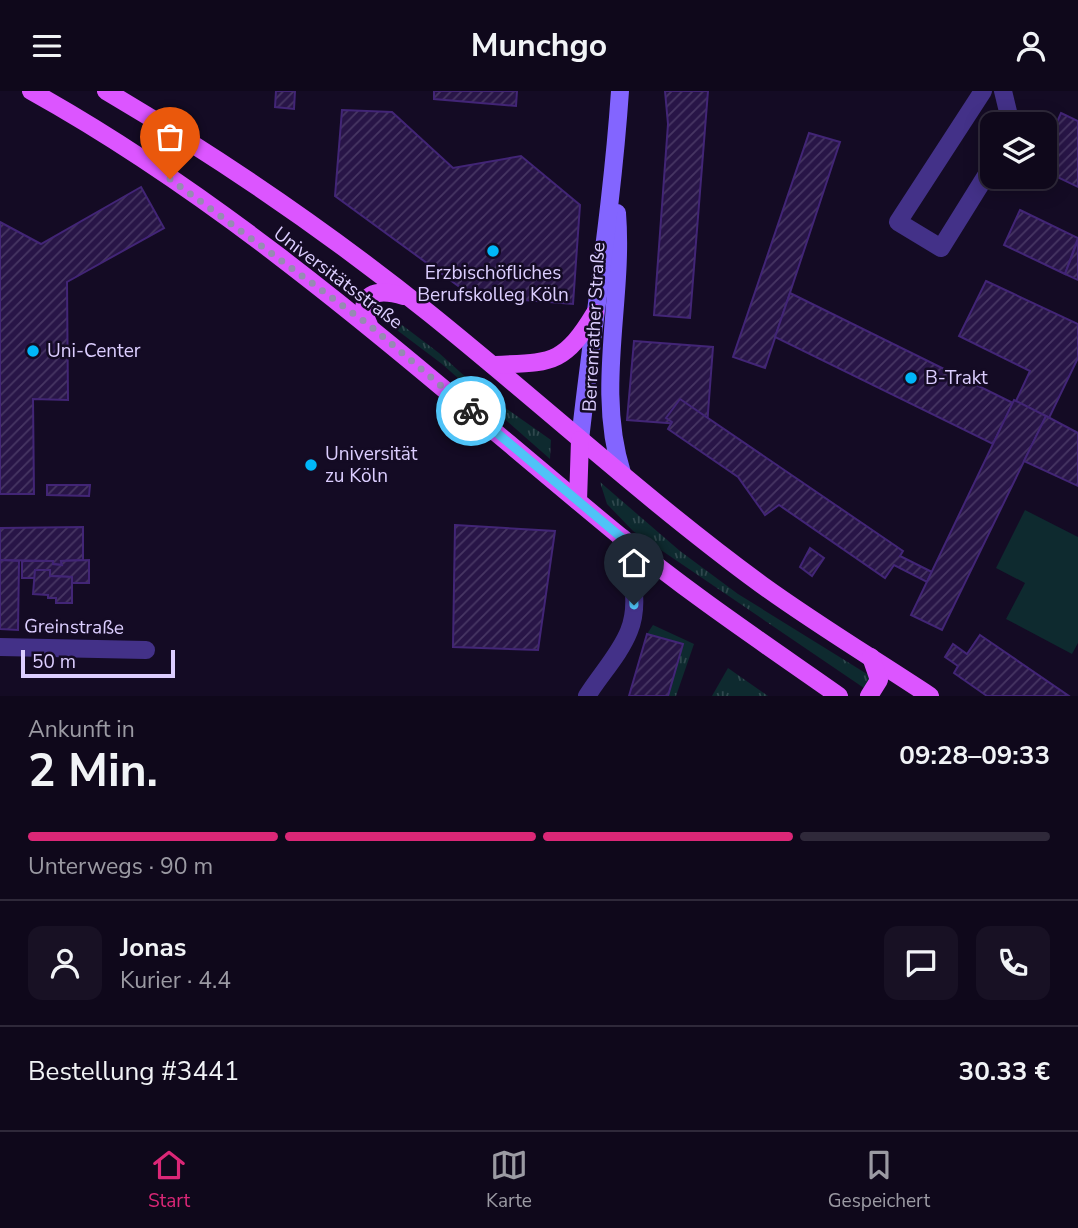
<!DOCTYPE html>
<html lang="de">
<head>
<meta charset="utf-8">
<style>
  :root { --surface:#0f081b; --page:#181124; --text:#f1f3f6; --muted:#9b9aa3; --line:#2f293a; --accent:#db2777 }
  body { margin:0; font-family:"Nunito Sans",sans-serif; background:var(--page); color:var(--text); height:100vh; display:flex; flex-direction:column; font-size:26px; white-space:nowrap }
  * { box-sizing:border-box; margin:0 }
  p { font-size:23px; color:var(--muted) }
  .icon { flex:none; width:38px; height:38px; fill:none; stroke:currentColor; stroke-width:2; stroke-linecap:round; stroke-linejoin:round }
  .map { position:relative; height:605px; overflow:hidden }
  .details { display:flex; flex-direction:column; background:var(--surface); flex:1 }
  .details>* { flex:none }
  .tools { position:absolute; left:980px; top:21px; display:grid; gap:14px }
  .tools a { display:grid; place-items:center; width:77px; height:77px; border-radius:14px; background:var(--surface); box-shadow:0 4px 18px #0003,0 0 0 2px var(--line); font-size:35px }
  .scale { position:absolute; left:21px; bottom:18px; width:154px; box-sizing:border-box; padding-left:7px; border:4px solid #dcceff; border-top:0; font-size:19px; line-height:24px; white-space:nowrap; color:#dcceff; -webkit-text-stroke:5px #140b24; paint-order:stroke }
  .pin { position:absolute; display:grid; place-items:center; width:60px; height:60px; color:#fff; margin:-72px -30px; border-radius:50% 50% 50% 0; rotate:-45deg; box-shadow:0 0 7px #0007 }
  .pin .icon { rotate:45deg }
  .courier { position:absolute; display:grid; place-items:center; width:70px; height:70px; margin:-35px; border:5px solid #4fc3f7; border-radius:50%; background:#fff; color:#222; box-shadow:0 2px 9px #0007 }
  .summary em { font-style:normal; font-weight:700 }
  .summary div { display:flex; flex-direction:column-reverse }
  .summary { display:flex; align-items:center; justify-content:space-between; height:119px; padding:0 28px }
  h1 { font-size:46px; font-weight:700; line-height:52px }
  .bar { display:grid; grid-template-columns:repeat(4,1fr); gap:10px 7px; align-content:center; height:84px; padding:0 28px }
  .bar i { height:9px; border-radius:5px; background:var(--line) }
  .bar .on { background:var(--accent) }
  .bar p { grid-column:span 4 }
  .line { display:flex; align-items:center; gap:18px; padding:0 28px; border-top:2px solid var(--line) }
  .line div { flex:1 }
  .round { display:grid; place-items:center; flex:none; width:74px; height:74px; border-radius:14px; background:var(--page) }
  header { display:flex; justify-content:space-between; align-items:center; height:91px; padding:0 28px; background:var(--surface); font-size:32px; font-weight:700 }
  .tab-bar { display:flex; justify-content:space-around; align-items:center; height:98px; border-top:2px solid var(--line); background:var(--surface); font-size:19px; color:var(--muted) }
  .tab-bar a { display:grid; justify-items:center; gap:4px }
  .tab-bar .on { color:var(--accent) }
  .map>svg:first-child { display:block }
</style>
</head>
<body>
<header><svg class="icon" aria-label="menu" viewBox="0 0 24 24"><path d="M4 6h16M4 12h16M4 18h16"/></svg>Munchgo<svg class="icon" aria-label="person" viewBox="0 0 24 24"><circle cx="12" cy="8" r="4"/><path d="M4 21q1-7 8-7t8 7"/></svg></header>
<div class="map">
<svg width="1078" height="605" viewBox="0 0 1078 605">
  <defs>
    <pattern id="grass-tufts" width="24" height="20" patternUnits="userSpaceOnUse" patternTransform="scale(1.75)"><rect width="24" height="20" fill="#0e2a2f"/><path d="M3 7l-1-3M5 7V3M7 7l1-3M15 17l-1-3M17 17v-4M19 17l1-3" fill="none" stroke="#30484e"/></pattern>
    <pattern id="building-hatch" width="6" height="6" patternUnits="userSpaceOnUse" patternTransform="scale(1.75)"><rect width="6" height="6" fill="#281547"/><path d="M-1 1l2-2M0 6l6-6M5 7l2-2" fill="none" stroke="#473663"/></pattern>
  </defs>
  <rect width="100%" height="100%" fill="#140b24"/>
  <g fill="url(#grass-tufts)">
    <path d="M 381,218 L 439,262 L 480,299 L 551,349 L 550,368 L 442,273 L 377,224 Z"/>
    <path d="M 600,391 L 680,460 L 738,503 L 867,583 L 870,589 L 864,597 L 633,440 L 607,413 Z"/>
    <path d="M 653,534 L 694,553 L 676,605 L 668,605 L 683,554 L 647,543 Z"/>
    <path d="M 728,577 L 768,605 L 712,605 Z"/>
  </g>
  <path fill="#0e2a2f" d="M 1025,419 L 1078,446 L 1078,552 L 1072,563 L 1006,528 L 1025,492 L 996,477 Z"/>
  <g fill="url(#building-hatch)" stroke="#422576" stroke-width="2">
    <path d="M 276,0 L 295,0 L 294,18 L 275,16 Z"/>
    <path d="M 434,0 L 517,0 L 516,15 L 434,8 Z"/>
    <path d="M 665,0 L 708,0 L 690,227 L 654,224 L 668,33 Z"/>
    <path d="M 342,19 L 392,21 L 453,77 L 521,65 L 580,114 L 573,213 L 472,205 L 335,105 Z"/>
    <path d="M 1061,22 L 1078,30 L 1078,96 L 1045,80 L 1045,58 Z"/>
    <path d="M 809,42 L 840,51 L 765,277 L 733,266 Z"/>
    <path d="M 141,96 L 164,137 L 67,191 L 68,309 L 33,308 L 34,403 L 0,403 L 0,131 L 41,153 Z"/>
    <path d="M 1020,119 L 1078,147 L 1065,183 L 1004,154 Z"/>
    <path d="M 1078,149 L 1078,189 L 1065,183 Z"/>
    <path d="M 986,190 L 1078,233 L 1078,267 L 1049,327 L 1016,310 L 1030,280 L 959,245 Z"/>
    <path d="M 790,202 L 1013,312 L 993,353 L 775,246 Z"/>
    <path d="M 634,250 L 713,256 L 707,335 L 627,329 Z"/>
    <path d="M 680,308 L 903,460 L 900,465 L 932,481 L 927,491 L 894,474 L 885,487 L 779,414 L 765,424 L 738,386 L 668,338 L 672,331 L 666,327 Z"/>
    <path d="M 1014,309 L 1046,325 L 942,539 L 911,524 Z"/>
    <path d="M 1046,325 L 1078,342 L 1078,395 L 1024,370 Z"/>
    <path d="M 47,394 L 90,394 L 89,405 L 47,404 Z"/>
    <path d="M 455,434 L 555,440 L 538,559 L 453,556 Z"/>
    <path d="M 83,436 L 83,469 L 61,470 L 62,474 L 53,473 L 53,470 L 0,469 L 0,437 Z"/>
    <path d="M 810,457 L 824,467 L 812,485 L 800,476 Z"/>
    <path d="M 0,469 L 19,470 L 18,539 L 0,538 Z"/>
    <path d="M 89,469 L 89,492 L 72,492 L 72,486 L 50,485 L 50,479 L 35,479 L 35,487 L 22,487 L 22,470 L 53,470 L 53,473 L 62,474 L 61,470 Z"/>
    <path d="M 35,479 L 50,479 L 50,485 L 72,486 L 72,512 L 56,512 L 56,507 L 48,507 L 48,504 L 33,503 Z"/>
    <path d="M 647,543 L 683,553 L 668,605 L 629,605 Z"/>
    <path d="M 980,544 L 1069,605 L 987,605 L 954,582 L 958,575 L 945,566 L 953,553 L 967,563 Z"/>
  </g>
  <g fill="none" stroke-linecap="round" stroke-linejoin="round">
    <g stroke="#433188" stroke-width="18">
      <path d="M 983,0 L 898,131 L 941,157 L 992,75"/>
      <path d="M 1003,0 L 1011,33"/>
      <path d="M 0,556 L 146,559"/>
      <path d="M 587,605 C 600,584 620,563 629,540 C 641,511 630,476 623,447"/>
    </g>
    <g stroke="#8365ff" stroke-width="18">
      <path d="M 617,122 C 624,209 595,297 622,382"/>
      <path d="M 580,349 C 593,232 612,117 620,0"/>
    </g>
    <g stroke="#dc55ff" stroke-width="18">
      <path d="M 31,0 C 247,120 431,290 621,446 C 690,503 765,553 839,605"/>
      <path d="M 106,0 C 218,66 328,141 429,222 C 541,312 646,409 762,494 C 816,533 874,568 930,605"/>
      <path d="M 369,234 C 354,202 377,197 404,205"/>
      <path d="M 493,274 C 551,271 563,275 595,222"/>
      <path d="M 578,410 L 580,349"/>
      <path d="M 869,605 L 879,589 L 871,566"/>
    </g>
  </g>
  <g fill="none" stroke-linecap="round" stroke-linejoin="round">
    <path stroke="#968ab2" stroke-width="7" stroke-dasharray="0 12.6" d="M 170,88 L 369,234 L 471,320"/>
    <path stroke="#4fc3f7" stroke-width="9" d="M 471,320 L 622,447 L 632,482 L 634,514"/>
  </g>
  <g fill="#00b7f9" stroke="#140b24" stroke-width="2.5">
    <circle cx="493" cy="160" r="7"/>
    <circle cx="33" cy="260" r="7"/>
    <circle cx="911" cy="287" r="7"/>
    <circle cx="311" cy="374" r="7"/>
  </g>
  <g text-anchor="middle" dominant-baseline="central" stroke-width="5" stroke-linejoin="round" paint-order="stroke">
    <g font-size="19" fill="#dcceff" stroke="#140b24" text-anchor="start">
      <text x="493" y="182" text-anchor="middle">Erzbischöfliches<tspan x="493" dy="22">Berufskolleg Köln</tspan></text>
      <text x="47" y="260">Uni-Center</text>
      <text x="925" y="287">B-Trakt</text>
      <text x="325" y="363">Universität<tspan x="325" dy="22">zu Köln</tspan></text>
    </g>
    <g font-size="19" fill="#dcceff" stroke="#140b24">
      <text transform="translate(338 187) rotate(37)">Universitätsstraße</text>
      <text transform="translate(594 236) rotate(-87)">Berrenrather Straße</text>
      <text transform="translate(74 536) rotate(1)">Greinstraße</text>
    </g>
  </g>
</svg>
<div class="tools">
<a><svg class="icon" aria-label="layers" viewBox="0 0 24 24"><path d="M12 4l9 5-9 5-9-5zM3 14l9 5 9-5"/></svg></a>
</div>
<div class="scale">50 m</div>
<div class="pin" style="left:170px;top:88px;background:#ea580c"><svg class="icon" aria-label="bag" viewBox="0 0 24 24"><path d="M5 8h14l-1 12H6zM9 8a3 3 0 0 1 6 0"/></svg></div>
<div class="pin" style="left:634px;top:514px;background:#1f2937"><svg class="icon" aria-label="home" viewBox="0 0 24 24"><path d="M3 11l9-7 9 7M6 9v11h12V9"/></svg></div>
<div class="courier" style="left:471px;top:320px"><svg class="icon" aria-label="bike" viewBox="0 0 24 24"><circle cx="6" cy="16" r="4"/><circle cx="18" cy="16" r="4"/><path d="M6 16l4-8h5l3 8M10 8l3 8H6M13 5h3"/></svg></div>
</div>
<section class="details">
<div class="summary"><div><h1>2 Min.</h1><p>Ankunft in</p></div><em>09:28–09:33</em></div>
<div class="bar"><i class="on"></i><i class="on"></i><i class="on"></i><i></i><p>Unterwegs · 90 m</p></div>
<div class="line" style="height:126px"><a class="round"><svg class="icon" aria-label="person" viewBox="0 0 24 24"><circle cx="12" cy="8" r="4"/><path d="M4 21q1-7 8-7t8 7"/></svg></a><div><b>Jonas</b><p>Kurier · 4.4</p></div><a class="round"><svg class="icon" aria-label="chat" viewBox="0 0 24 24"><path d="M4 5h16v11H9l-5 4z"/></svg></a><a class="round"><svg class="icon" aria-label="phone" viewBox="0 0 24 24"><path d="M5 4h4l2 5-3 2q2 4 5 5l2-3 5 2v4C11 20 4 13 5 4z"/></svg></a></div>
<div class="line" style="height:91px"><div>Bestellung #3441</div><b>30.33 €</b></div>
</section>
<nav class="tab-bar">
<a class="on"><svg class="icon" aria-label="home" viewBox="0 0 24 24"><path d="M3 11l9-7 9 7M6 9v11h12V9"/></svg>Start</a>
<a><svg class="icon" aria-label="map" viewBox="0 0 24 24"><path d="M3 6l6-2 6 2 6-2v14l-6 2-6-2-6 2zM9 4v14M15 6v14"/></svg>Karte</a>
<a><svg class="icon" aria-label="saved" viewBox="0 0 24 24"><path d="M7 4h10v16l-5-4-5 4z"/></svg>Gespeichert</a>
</nav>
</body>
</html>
